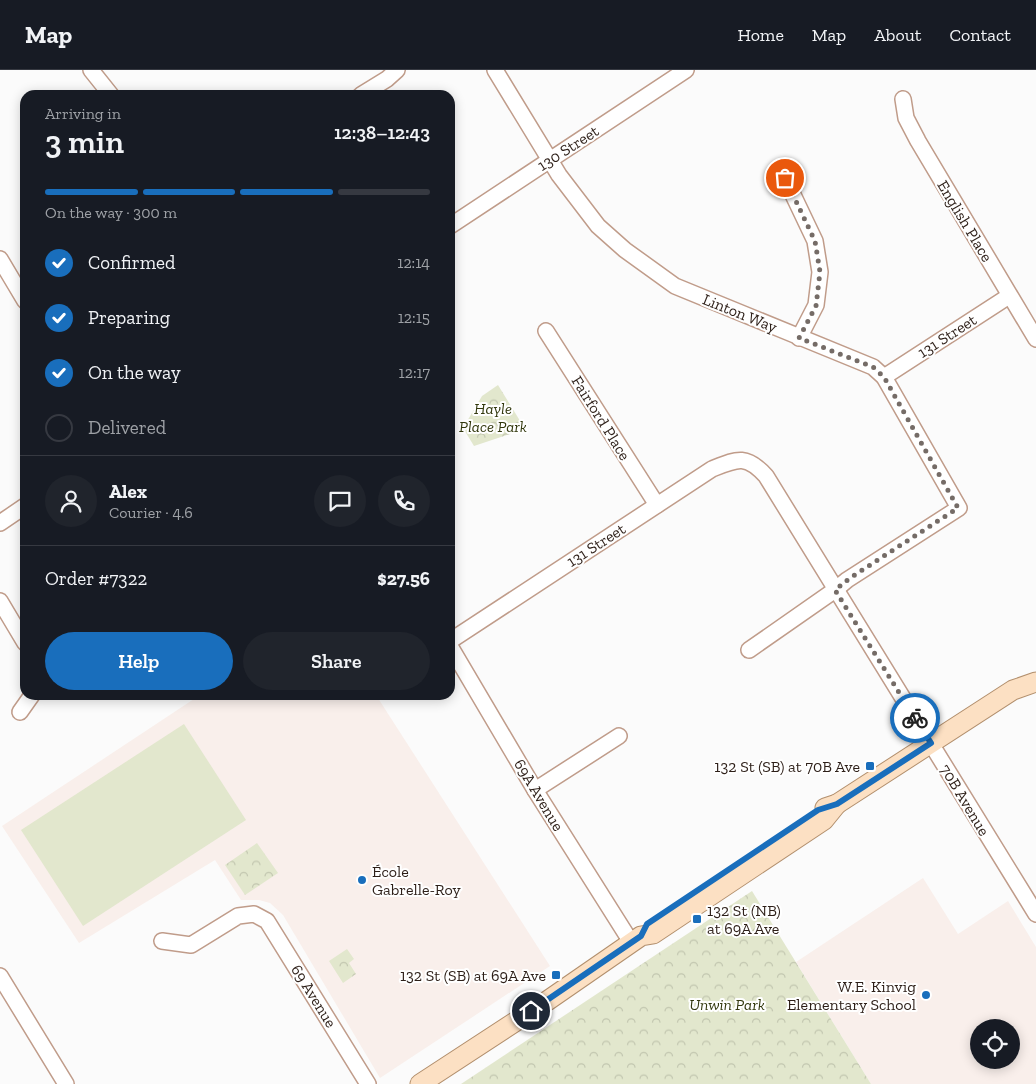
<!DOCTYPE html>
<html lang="en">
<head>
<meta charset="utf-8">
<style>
  :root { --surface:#171b24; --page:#20242c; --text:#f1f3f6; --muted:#9ea1a6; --line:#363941; --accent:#196ebc }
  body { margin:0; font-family:"Zilla Slab",serif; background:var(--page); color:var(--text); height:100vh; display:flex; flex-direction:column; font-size:19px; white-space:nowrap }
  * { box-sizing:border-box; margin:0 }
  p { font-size:16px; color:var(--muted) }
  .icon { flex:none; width:28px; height:28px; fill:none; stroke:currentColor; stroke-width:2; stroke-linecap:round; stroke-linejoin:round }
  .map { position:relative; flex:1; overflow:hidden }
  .sheet { position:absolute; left:20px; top:20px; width:435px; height:610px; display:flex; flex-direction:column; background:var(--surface); border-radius:15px; box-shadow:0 2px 12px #0003 }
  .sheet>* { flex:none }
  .controls { position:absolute; left:970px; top:949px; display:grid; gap:10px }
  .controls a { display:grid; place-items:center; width:50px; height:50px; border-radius:50%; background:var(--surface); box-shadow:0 2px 12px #0003; font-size:25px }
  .pin { position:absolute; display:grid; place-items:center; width:42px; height:42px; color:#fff; margin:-21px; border:2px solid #fff; border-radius:50%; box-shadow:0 1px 5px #0007 }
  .courier { position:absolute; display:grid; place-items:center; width:50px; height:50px; margin:-25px; border:4px solid #196ebc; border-radius:50%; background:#fff; color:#222; box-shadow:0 1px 6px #0007 }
  .summary em { font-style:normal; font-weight:600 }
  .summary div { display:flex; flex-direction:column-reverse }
  .summary { display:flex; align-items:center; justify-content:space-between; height:85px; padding:0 25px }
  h1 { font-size:32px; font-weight:600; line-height:38px }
  .bar { display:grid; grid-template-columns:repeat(4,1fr); gap:8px 5px; align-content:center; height:60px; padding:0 25px }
  .bar i { height:6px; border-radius:4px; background:var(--line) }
  .bar .current { background:var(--accent) }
  .bar p { grid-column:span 4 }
  .line { display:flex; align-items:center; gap:12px; padding:0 25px; border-top:1px solid var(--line) }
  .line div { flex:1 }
  .round { display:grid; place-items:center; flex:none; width:52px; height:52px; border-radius:26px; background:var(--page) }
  ol { padding:0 25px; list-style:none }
  li { display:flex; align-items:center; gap:15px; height:55px }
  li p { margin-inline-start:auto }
  li .icon { padding:5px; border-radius:50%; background:var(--accent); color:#fff; stroke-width:4 }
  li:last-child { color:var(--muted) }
  li i { width:28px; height:28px; border:2px solid var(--line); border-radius:50% }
  .button { display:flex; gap:10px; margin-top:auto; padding:10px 25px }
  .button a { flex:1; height:58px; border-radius:30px; background:var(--accent); color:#fff; font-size:20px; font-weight:600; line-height:58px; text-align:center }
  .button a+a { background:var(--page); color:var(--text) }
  header { display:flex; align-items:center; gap:30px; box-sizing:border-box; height:70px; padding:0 25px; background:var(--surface); border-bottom:1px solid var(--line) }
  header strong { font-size:24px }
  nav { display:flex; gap:28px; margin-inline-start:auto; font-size:18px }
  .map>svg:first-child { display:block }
</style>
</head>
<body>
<header>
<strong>Map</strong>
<nav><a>Home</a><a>Map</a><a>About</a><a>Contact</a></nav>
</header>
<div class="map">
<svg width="1036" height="1014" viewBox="0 0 1036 1014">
  <defs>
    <pattern id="park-crowns" width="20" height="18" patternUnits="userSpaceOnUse" patternTransform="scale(1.25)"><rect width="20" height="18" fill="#e2e7cd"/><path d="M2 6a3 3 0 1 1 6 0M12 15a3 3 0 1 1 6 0" fill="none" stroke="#c2c6af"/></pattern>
  </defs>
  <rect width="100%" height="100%" fill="#fbfbfb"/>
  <g fill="#f9efeb" fill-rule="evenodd">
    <path d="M 200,625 L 376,625 L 550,896 L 380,1008 L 283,845 L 270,833 L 259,830 L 241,830 L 215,790 L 79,873 L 2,756 Z"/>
    <path d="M 923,808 L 958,864 L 1008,831 L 1036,877 L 1036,1014 L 871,1014 L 796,892 ZM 979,958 L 1011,958 L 1011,990 L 979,990 Z"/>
  </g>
  <path fill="#e2e7cd" d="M 184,654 L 246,750 L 83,856 L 21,760 Z"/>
  <g fill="url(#park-crowns)">
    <path d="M 498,315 L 525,359 L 474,376 L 463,358 L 482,326 Z"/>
    <path d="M 257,773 L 278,803 L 245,825 L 225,795 Z"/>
    <path d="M 752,821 L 871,1014 L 461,1014 Z"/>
    <path d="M 347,879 L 354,889 L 349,893 L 356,904 L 343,913 L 329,891 Z"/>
  </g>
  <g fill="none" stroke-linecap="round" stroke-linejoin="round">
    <defs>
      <g id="minor">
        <path d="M 91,0 L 111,25"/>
        <path d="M 495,0 L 559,105 L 598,156 L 625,180 L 675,216 L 873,297 L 884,307 L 959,438 L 847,510 L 835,520 L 749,580"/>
        <path d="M 361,25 L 387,9 L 397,0"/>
        <path d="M 903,29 L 906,48 L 918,71 L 1036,269"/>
        <path d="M 785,108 L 815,171 L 820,202 L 816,235 L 799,268"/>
        <path d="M 450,156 L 686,0"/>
        <path d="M 0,189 L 25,231"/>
        <path d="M 546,261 L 657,435"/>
        <path d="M 884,307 L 1009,226"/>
        <path d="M 0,453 L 25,436"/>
        <path d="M 0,531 L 25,573"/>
        <path d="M 450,571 L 712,399 C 737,389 746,384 766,406 L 1036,844"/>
        <path d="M 450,576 L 535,720 L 631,872"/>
        <path d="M 20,642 L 32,625"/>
        <path d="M 535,720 L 619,666"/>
        <path d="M 162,871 L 191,875 L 238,846 L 254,844 L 267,851 L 368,1014"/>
        <path d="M 0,906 L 66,1014"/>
      </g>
      <g id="major">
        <path d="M 825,738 L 837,734 L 1013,620 L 1036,612"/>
        <path d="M 420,1014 L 547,931 L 641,866 L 653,864 L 824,750 L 837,734"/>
      </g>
    </defs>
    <use href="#minor" stroke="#c09c8a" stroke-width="18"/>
    <use href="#major" stroke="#b28f6d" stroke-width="21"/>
    <use href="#minor" stroke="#fff" stroke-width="15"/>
    <use href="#major" stroke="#fce0c3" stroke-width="19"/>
  </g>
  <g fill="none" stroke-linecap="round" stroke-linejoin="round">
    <path stroke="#756c67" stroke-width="5" stroke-dasharray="0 9" d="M 785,108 L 815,171 L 820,202 L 816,236 L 799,268 L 873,297 L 884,307 L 958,438 L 850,508 L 835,520 L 915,648"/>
    <path stroke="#196ebc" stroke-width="6" d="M 531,941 L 641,866 L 647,854 L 818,740 L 837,734 L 931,673 L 915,648"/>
  </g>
  <g fill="#196ebc" stroke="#fff" stroke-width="2">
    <rect x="865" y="691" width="10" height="10" rx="2.5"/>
    <circle cx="362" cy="810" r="5"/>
    <rect x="692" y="844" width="10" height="10" rx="2.5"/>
    <rect x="551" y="900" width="10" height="10" rx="2.5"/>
    <circle cx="926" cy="925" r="5"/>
  </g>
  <g text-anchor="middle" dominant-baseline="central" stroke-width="4" stroke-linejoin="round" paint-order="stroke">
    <g font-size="16" fill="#2d1f18" stroke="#fff">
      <text transform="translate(568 78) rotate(-33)">130 Street</text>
      <text transform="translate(965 151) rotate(59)">English Place</text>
      <text transform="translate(740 243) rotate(22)">Linton Way</text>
      <text transform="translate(947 266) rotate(-33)">131 Street</text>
      <text transform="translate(601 348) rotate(58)">Fairford Place</text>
      <text transform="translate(596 475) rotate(-33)">131 Street</text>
      <text transform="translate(539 725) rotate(59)">69A Avenue</text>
      <text transform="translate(965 730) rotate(59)">70B Avenue</text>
      <text transform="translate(314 926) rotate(58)">69 Avenue</text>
    </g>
    <g font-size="16" font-style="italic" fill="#32380d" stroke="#fff">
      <text x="493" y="338">Hayle<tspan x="493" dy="18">Place Park</tspan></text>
      <text x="727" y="934">Unwin Park</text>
    </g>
    <g font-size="16" fill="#2d1f18" stroke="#fff" text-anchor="end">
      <text x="860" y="696">132 St (SB) at 70B Ave</text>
      <text x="372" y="801" text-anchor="start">École<tspan x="372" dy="18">Gabrelle-Roy</tspan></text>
      <text x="707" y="840" text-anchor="start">132 St (NB)<tspan x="707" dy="18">at 69A Ave</tspan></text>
      <text x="546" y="905">132 St (SB) at 69A Ave</text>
      <text x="916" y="916">W.E. Kinvig<tspan x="916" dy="18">Elementary School</tspan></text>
    </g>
  </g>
</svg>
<div class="controls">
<a><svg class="icon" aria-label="locate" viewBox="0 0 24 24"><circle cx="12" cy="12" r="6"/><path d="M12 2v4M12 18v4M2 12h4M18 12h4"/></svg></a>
</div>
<div class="pin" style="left:785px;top:108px;background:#ea580c"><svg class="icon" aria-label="bag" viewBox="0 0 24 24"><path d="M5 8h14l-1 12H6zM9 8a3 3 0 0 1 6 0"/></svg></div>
<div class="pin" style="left:531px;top:941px;background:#1f2937"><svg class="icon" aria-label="home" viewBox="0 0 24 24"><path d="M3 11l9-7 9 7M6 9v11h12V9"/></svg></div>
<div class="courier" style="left:915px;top:648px"><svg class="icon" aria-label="bike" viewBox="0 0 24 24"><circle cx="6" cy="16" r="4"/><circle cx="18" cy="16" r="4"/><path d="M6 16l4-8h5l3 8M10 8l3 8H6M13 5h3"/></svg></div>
<section class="sheet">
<div class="summary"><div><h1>3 min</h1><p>Arriving in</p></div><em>12:38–12:43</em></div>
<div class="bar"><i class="current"></i><i class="current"></i><i class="current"></i><i></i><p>On the way · 300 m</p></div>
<ol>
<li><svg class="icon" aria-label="check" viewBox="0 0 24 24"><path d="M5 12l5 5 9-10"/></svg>Confirmed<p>12:14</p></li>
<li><svg class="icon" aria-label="check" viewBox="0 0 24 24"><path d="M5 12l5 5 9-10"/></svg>Preparing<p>12:15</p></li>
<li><svg class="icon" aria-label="check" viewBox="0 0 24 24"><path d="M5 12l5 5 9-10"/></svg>On the way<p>12:17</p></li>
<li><i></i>Delivered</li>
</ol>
<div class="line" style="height:90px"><a class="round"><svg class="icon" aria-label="person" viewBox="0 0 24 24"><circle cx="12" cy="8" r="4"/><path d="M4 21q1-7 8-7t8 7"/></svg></a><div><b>Alex</b><p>Courier · 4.6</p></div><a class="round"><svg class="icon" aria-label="chat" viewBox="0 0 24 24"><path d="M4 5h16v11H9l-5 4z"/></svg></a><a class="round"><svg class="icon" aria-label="phone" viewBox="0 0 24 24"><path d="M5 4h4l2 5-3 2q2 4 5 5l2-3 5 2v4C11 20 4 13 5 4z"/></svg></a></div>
<div class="line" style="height:65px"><div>Order #7322</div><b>$27.56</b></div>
<div class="button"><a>Help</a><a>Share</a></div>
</section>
</div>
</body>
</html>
